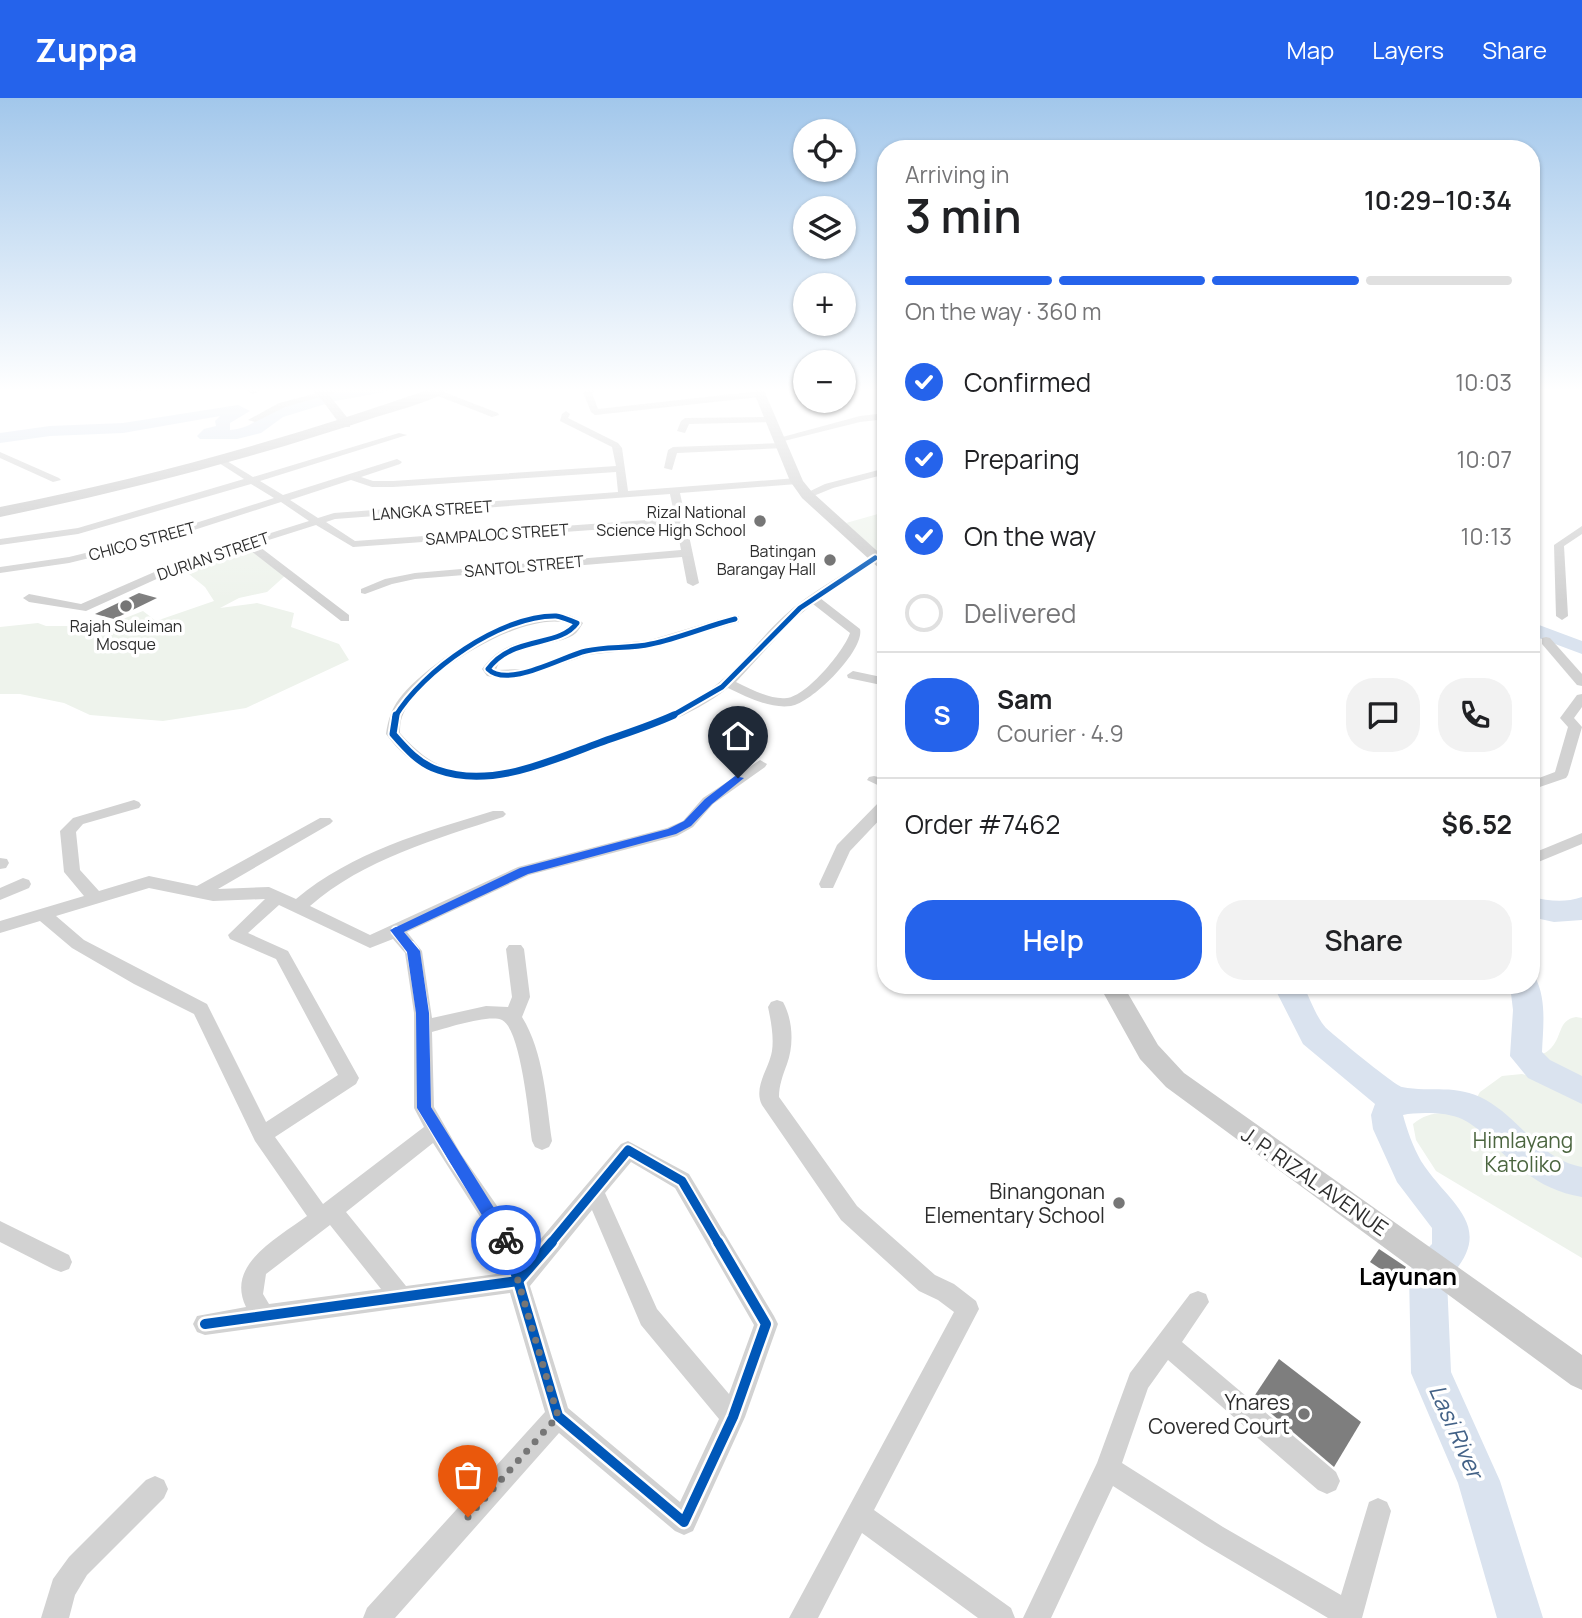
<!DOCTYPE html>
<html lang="en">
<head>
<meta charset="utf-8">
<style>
  :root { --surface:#fff; --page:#f2f2f2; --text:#202124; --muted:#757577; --line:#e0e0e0; --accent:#2563eb }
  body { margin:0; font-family:Manrope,sans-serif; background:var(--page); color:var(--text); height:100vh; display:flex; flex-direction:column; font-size:26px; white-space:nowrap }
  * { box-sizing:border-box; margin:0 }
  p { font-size:23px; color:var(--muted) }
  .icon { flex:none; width:38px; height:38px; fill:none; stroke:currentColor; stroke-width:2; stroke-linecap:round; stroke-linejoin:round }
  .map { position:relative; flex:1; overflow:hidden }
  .sheet { position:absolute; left:877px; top:42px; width:663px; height:854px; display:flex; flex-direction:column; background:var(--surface); border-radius:28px; box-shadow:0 2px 5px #0004 }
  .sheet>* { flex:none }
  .tools { position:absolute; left:793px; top:21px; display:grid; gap:14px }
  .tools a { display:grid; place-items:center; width:63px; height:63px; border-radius:50%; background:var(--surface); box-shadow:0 2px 5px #0004; font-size:35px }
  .pin { position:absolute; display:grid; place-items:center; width:60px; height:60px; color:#fff; margin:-72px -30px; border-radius:50% 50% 50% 0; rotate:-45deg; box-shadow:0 0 7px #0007 }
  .pin .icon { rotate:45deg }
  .courier { position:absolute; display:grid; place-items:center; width:70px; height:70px; margin:-35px; border:5px solid #2563eb; border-radius:50%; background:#fff; color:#222; box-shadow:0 2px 9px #0007 }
  .headline em { font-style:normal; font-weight:600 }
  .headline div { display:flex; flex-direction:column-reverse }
  .headline { display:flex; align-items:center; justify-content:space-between; height:119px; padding:0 28px }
  h1 { font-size:46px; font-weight:600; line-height:52px }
  .bar { display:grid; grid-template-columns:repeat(4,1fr); gap:10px 7px; align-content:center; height:84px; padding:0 28px }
  .bar i { height:9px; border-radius:5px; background:var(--line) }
  .bar .selected { background:var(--accent) }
  .bar p { grid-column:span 4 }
  .line { display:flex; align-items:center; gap:18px; padding:0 28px; border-top:2px solid var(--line) }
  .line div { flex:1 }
  .round { display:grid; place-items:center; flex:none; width:74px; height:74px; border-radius:28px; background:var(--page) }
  ol { padding:0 28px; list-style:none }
  li { display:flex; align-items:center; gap:21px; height:77px }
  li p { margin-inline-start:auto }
  li .icon { padding:7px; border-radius:50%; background:var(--accent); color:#fff; stroke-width:4 }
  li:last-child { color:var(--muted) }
  li i { width:38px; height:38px; border:4px solid var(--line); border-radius:50% }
  .button { display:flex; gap:14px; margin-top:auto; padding:14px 28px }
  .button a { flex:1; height:80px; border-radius:28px; background:var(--accent); color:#fff; font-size:28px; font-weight:600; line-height:80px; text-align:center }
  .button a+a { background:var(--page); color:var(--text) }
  header { display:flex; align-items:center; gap:42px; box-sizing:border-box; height:98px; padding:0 35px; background:var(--accent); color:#fff }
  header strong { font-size:33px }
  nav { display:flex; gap:38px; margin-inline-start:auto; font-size:24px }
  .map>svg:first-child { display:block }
</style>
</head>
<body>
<header>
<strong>Zuppa</strong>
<nav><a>Map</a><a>Layers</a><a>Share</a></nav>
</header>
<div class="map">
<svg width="1582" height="1520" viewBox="0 0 1582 1520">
  <rect width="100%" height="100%" fill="#fff"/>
  <g fill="#eef3ec">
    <path d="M 885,414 L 885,461 L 846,425 Z"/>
    <path d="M 253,453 L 287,476 L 267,494 L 239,500 L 220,510 L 257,505 L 294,515 L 291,529 L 339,546 L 349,562 L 246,610 L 163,623 L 90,617 L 64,605 L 20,596 L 0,596 L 0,529 L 38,525 L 46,528 L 105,528 L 143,513 L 156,523 L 214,503 L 205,489 L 179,468 Z"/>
    <path d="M 1576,919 L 1582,920 L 1582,1160 L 1436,1073 L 1416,1042 L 1413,1026 C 1432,1010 1451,1015 1473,1021 L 1473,1006 L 1480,994 L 1502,978 L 1522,976 L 1559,986 L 1560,976 L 1535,961 C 1539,956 1545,956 1549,952 C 1563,940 1557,922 1576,919 Z"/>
  </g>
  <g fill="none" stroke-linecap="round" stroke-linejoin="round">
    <g fill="#dae3ef" fill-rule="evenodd">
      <path d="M 359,290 L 392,290 L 385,294 L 335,303 L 283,319 L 261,335 L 237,341 L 200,341 L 197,338 L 204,331 L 216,328 L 215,323 L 220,318 L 123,335 L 50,338 L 0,345 L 0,335 L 50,328 L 123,325 L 238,307 L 250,313 L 230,325 L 230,332 C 252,330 256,320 274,312 C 300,301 331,295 359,290 Z"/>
      <path d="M 1531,524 L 1582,543 L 1582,556 L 1531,537 Z"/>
      <path d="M 1531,799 C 1550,803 1564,805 1582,799 L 1582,822 L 1554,824 L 1531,819 Z"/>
      <path d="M 1531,878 L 1535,879 C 1547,901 1543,930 1542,954 L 1550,962 L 1582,978 L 1582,1006 L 1528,980 L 1510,958 L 1513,912 L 1510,887 L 1531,887 Z"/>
      <path d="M 1273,887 L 1303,887 C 1310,900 1316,919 1326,930 C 1335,938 1394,987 1402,989 C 1432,995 1455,985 1486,1002 C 1521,1022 1541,1062 1582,1069 L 1582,1099 C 1545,1093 1522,1074 1495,1048 C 1486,1039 1475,1027 1462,1021 C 1447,1014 1418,1014 1403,1017 C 1407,1032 1413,1049 1421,1063 C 1449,1107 1499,1128 1447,1182 L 1451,1274 L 1500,1383 L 1543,1520 L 1497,1520 L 1458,1385 L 1411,1275 L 1409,1175 L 1415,1163 L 1432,1146 L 1432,1130 L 1397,1084 L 1373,1031 L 1371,1017 L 1375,1006 L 1303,946 Z"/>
    </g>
  </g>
  <g fill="#7e7e7e">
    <path d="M 139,495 L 157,500 L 114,521 L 95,516 Z"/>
    <path d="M 1379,1151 L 1406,1169 L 1397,1182 L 1370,1164 Z"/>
    <path d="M 1279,1261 L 1361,1324 L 1334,1369 L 1253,1300 Z"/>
  </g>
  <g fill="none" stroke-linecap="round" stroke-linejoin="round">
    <g fill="#d2d2d2" fill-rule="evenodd">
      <path d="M 147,290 L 139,294 L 135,291 L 135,290 Z"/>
      <path d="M 241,290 L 267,290 L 253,296 Z"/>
      <path d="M 337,290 L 352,290 L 285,309 L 255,324 L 248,322 L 279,305 Z"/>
      <path d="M 588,290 L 599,290 L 592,295 L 598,311 L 760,293 L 764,296 L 760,299 L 595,317 L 591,314 L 583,294 Z"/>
      <path d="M 436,291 L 498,315 L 499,317 L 492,319 L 433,296 L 433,292 Z"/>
      <path d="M 566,313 L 570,316 L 568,320 L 618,345 L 622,350 L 628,393 L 797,380 L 802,383 L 797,386 L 680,395 L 699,485 L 693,488 L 687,485 L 682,459 L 415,481 L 392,486 L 365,496 L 361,495 L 361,491 L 385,481 L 415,475 L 681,452 L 676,426 L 353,449 L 316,427 L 256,446 L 349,517 L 349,523 L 341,523 L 246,449 L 183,469 L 86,513 L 29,504 L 23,500 L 29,496 L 81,506 L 175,465 L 309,423 L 281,404 L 163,442 L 69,465 L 0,475 L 0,469 L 69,459 L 155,438 L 274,400 L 251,386 L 78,436 L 0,447 L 0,441 L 78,430 L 244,381 L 219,365 L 219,361 L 222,360 L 253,379 L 399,335 L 407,337 L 260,383 L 283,397 L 397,361 L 402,364 L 400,366 L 361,379 L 373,383 L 393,383 L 616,368 L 612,349 L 560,323 L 562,316 ZM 616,374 L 618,394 L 334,415 L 318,420 L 290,402 L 351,382 L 372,389 L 393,389 ZM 670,396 L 675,420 L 355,443 L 326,424 L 335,421 Z"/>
      <path d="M 886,315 L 886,321 L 860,324 L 780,344 L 775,341 L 860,318 Z"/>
      <path d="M 772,319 L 775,320 L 775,324 L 689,326 L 685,335 L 677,333 L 681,323 L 685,320 Z"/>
      <path d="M 781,345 L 786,348 L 784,350 L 677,355 L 672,372 L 664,370 L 668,352 L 673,349 Z"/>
      <path d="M 0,354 L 59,380 L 61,382 L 53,384 L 0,360 Z"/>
      <path d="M 886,370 L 886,376 L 833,390 L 811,399 L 802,397 L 825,386 Z"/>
      <path d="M 1582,428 L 1582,436 L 1564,448 L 1568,518 L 1562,522 L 1556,518 L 1554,447 Z"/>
      <path d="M 871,458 L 881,460 L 820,500 L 860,531 C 865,552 812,605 791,608 C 770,611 747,599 728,590 C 691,619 646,633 602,649 C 559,665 509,688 462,682 C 429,678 405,662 386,636 C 388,622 391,612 399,601 C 426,564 540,488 583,525 C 581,528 579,532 576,535 C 558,551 504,542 496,572 L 525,571 L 586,549 L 650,542 L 720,521 L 739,518 L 739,524 L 651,550 L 587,557 L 528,578 L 504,581 L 487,578 L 482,571 C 510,532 547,549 570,526 C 526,510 418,576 402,619 C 400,624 400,630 400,635 C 417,654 435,670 462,673 C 506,679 550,658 591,644 C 634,628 679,615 716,587 C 742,567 760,540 784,518 C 810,494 842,478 871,458 ZM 813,506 L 850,535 C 844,553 807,598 787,600 C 770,602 751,591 736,584 L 792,523 Z"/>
      <path d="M 1546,539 L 1550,540 L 1582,576 L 1582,588 L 1577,587 L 1542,546 L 1542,540 Z"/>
      <path d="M 853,573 L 886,580 L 886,588 L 848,580 L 847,577 Z"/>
      <path d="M 1582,596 L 1582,609 L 1574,620 L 1582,629 L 1568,677 L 1566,680 L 1531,692 L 1531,683 L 1555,674 L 1568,629 L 1560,620 L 1577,597 Z"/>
      <path d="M 760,662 L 767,666 L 765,669 L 713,706 L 693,729 L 677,738 L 529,777 L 407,834 L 422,853 L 432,920 L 486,908 L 508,909 L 512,899 L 506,851 L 509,847 L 521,847 L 524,851 L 530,899 L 522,919 C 544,955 546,1002 552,1043 L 549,1049 L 542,1052 L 535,1049 L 532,1043 C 529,1021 521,931 502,922 C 489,916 447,930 432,934 L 434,1009 L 461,1056 L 511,1128 L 522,1163 L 621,1046 L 628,1043 L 689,1076 L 774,1218 L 778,1226 L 745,1319 L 693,1433 L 684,1437 L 675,1433 L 559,1335 L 395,1520 L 363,1520 L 367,1510 L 545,1314 L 510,1195 L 205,1237 L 197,1234 L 193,1226 L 197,1218 L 246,1209 C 225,1166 278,1140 307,1118 L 255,1043 L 194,916 L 134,886 L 72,850 L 40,823 L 0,835 L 0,823 L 84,798 L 64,774 L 60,733 L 73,720 L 134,702 L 139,704 L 141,707 L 139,710 L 83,726 L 76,734 L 80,772 L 99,793 L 149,778 L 197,788 L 320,720 L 330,720 L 333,723 L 330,726 L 218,791 L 269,789 L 296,801 C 352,754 424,734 493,713 L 503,713 L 506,716 L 503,719 C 436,741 364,761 310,808 L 370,837 L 518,769 L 667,730 L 683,723 L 703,700 ZM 149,790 L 213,803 L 265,801 L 228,837 L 230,841 L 276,861 L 338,977 L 266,1024 L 207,906 L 84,842 L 56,818 ZM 279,807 L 370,850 L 393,841 L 405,855 L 414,915 L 414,1010 L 424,1029 L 323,1106 L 275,1039 L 356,986 L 359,980 L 288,853 L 248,835 ZM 433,1045 L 493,1139 L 504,1175 L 406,1188 L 346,1114 ZM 631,1064 L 675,1090 L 754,1227 L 729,1296 L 657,1211 L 605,1095 ZM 592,1112 L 641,1227 L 719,1321 L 680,1404 L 568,1310 L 530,1188 ZM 330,1127 L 381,1191 L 269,1206 L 263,1196 L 266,1176 Z"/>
      <path d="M 874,678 L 886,681 L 886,691 L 867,682 L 869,679 Z"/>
      <path d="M 886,700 L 886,715 L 850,753 L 833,790 L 821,790 L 819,786 L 837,747 L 881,702 Z"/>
      <path d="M 1582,735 L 1582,746 L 1531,767 L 1531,756 Z"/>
      <path d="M 0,760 L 7,761 L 9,765 L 6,770 L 0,771 Z"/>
      <path d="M 23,780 L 29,782 L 31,786 L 29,790 L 0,802 L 0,790 Z"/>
      <path d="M 777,902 L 783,904 C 793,922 794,947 787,966 C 783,977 779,987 779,999 L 857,1108 L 935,1177 L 954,1186 L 976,1203 L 979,1211 L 874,1412 L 1011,1510 L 1015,1520 L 978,1520 L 862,1435 L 818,1520 L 789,1520 L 954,1214 L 938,1202 L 919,1193 L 841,1122 L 762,1007 C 753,989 769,971 772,953 C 774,939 771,923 768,909 L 771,904 Z"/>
      <path d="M 0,1123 L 69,1157 L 72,1164 L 69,1171 L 61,1174 L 53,1171 L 0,1144 Z"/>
      <path d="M 1198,1193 L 1206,1196 L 1209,1204 L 1182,1244 L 1336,1374 L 1340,1383 L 1336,1392 L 1327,1396 L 1318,1392 L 1168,1262 L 1148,1290 L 1122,1365 L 1223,1429 L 1341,1497 L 1369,1404 L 1378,1400 L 1387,1404 L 1391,1413 L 1362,1520 L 1328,1520 L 1205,1447 L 1113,1388 L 1051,1520 L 1023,1520 L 1097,1365 L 1130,1275 L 1190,1196 Z"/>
      <path d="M 155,1378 L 164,1382 L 168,1391 L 164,1400 L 87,1477 L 75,1497 L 69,1520 L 41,1520 L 53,1481 L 69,1459 L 146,1382 Z"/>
    </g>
    <g fill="#cbcbcb" fill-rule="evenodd">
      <path d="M 309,290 L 325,292 L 350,323 L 350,329 L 342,329 L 322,302 Z"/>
      <path d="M 752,290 L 763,290 L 803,383 L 812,394 L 886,461 L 886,473 L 881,472 L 802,400 L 790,383 Z"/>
      <path d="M 1099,887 L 1123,887 L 1158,947 L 1184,975 L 1582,1257 L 1582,1292 L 1571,1287 L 1166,989 L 1140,961 Z"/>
    </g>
    <path fill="#c5c5c5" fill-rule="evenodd" d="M 433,290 L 452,290 C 438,302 392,314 373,320 C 250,361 126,393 0,419 L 0,409 C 147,380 291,340 433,290 Z"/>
    <defs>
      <g id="cycleway-far3">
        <path d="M 395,619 C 422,573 501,517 556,518 C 563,519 571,523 577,525 C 559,550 513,537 488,571 C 508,591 563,558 586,553 C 607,548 630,551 651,546 C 680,540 707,528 735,521"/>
        <path d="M 670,619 L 722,589 L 800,510 L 875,460"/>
      </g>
      <g id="cycleway-far2">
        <path d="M 396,617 L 393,636 C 406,651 419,666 438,672 C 491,691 550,663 599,645 C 624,636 650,628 674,617"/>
        <path d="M 396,833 L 411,851"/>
      </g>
      <g id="cycleway-far1">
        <path d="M 410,849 L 413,853 L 423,915 L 424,1010 L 454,1062 L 503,1135 L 506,1146"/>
        <path d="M 550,1146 L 628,1052 L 682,1083 L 719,1146"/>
      </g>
      <g id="cycleway">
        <path d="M 506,1144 L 518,1183"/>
        <path d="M 518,1183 L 558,1318 L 684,1424 L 733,1319 L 766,1226 L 718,1144"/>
        <path d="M 518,1183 L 552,1144"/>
        <path d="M 205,1226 L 518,1183"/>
      </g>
    </defs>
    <use href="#cycleway-far3" stroke="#fff" stroke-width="9"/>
    <use href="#cycleway-far2" stroke="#fff" stroke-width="11"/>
    <use href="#cycleway-far1" stroke="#fff" stroke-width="13"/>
    <use href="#cycleway" stroke="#fff" stroke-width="15"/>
    <use href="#cycleway-far3" stroke="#0057b8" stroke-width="5"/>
    <use href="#cycleway-far2" stroke="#0057b8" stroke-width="7"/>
    <use href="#cycleway-far1" stroke="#0057b8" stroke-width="9"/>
    <use href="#cycleway" stroke="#0057b8" stroke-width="10"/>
  </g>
  <linearGradient id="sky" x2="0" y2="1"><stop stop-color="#a2c7eb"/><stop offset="0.58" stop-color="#fff"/><stop offset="1" stop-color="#fff" stop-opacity="0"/></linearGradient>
  <rect width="1582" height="503" fill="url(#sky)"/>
  <path fill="#2563eb" d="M 735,678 L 744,680 L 712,706 L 691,728 L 676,736 L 528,776 L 404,834 L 420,853 L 429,915 L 431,1009 L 511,1137 L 513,1142 L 511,1147 L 506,1149 L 500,1147 L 417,1010 L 416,915 L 407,854 L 390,832 L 520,770 L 668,731 L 684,723 L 705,701 Z"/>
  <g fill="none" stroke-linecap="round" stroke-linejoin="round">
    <path stroke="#767676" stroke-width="7" stroke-dasharray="0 12.6" d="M 468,1419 L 558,1318 L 506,1142"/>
  </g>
  <g fill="#767676" stroke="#fff" stroke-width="2.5">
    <circle cx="760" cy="423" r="7"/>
    <circle cx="830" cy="462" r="7"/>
    <circle cx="126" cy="508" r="7"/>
    <circle cx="1119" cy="1105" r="7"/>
    <circle cx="1304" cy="1316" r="7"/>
  </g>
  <g text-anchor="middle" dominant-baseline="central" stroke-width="7" stroke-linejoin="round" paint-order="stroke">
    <g font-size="16" fill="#2d2d2d" stroke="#fff">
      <text transform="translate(432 412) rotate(-4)">LANGKA STREET</text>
      <text transform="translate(497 436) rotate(-4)">SAMPALOC STREET</text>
      <text transform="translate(142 443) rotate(-15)">CHICO STREET</text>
      <text transform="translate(213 458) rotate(-19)">DURIAN STREET</text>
      <text transform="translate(524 468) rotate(-5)">SANTOL STREET</text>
    </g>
    <g font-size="16" fill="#2d2d2d" stroke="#fff" text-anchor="end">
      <text x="746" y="414">Rizal National<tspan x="746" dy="18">Science High School</tspan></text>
      <text x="816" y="453">Batingan<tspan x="816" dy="18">Barangay Hall</tspan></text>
      <text x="126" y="528" text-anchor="middle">Rajah Suleiman<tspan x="126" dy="18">Mosque</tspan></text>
    </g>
    <g font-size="21" fill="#4b653f" stroke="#fff">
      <text x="1523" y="1042">Himlayang<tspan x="1523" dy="24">Katoliko</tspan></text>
    </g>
    <g font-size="21" fill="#2d2d2d" stroke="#fff">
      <text transform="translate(1315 1083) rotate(35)">J. P. RIZAL AVENUE</text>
    </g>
    <g font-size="21" fill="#2d2d2d" stroke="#fff" text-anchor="end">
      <text x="1105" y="1093">Binangonan<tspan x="1105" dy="24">Elementary School</tspan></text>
      <text x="1290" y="1304">Ynares<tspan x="1290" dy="24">Covered Court</tspan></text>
    </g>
    <g font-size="23" font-style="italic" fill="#436287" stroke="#fff">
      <text transform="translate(1457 1333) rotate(66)">Lasi River</text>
    </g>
    <g font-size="24" font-weight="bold" fill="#000" stroke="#fff">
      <text x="1408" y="1177">Layunan</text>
    </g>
  </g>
</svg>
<div class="tools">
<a><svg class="icon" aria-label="locate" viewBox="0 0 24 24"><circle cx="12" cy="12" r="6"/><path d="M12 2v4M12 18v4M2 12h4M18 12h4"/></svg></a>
<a><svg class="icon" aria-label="layers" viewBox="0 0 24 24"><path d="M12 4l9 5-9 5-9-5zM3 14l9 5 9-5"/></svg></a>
<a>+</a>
<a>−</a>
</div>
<div class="pin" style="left:468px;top:1419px;background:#ea580c"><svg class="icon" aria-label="bag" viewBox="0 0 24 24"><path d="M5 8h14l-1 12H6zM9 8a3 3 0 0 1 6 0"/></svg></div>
<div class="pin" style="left:738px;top:680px;background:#1f2937"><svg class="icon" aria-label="home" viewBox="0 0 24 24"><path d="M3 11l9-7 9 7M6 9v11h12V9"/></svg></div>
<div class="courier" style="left:506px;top:1142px"><svg class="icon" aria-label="bike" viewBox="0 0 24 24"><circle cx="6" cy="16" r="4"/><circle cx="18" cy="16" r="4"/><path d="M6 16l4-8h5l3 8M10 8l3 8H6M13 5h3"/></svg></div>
<section class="sheet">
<div class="headline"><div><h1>3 min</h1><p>Arriving in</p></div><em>10:29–10:34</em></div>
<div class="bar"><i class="selected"></i><i class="selected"></i><i class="selected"></i><i></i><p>On the way · 360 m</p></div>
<ol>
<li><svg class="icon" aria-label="check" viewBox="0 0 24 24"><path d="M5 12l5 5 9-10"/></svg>Confirmed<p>10:03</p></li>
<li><svg class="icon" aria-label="check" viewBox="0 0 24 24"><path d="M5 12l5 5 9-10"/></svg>Preparing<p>10:07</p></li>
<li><svg class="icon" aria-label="check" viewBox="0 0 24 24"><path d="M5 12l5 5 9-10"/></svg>On the way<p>10:13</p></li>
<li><i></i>Delivered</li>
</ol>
<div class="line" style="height:126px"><b class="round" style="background:var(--accent);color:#fff">S</b><div><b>Sam</b><p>Courier · 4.9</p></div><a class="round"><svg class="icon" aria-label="chat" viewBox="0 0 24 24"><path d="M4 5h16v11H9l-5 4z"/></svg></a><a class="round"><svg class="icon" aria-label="phone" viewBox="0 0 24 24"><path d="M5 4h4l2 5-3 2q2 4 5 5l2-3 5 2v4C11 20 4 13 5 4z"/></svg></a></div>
<div class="line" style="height:91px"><div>Order #7462</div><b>$6.52</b></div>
<div class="button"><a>Help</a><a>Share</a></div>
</section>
</div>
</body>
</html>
